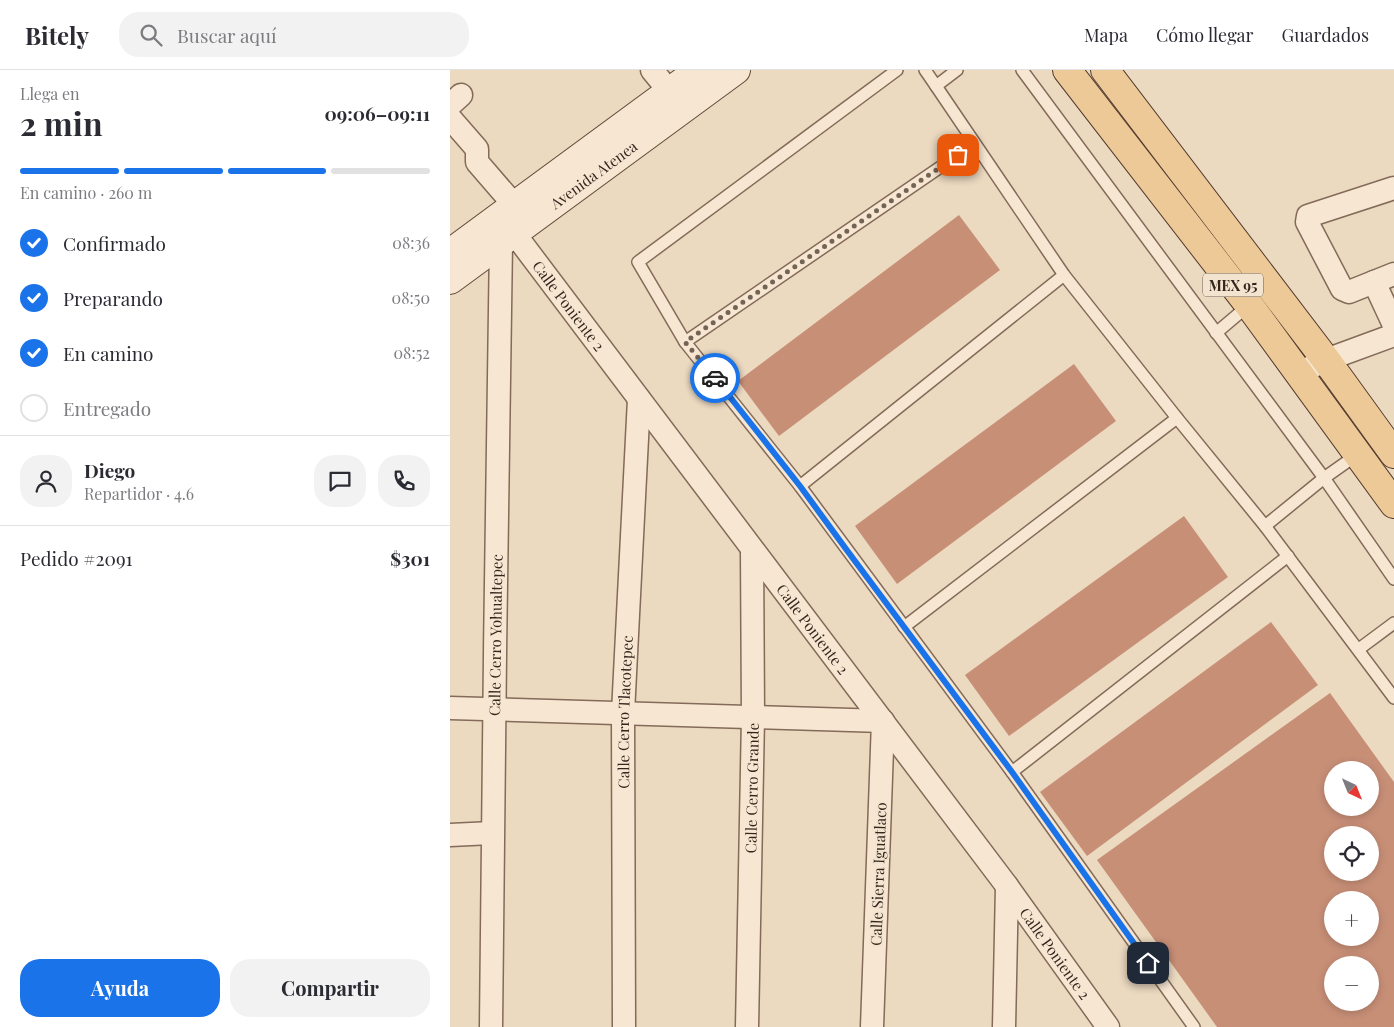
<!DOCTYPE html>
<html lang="es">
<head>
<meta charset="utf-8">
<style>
  :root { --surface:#fff; --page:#f2f2f3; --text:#2b2b33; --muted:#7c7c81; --line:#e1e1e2; --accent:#1a73e8 }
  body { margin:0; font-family:"Playfair Display",serif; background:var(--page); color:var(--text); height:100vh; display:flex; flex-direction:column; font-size:19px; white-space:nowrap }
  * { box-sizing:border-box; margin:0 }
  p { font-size:16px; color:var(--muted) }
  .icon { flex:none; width:28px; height:28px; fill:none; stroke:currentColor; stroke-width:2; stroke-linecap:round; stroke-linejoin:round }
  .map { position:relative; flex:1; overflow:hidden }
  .panel { display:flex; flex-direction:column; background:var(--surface); width:450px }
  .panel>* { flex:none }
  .needle { width:32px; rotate:137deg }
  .fabs { position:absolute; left:874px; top:691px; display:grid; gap:10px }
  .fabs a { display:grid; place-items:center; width:55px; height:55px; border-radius:50%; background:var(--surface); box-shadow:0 2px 8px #0003; font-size:25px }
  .pin { position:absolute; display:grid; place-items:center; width:42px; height:42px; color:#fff; margin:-21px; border-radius:10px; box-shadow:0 2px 8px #0006 }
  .courier { position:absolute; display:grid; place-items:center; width:50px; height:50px; margin:-25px; border:4px solid #1a73e8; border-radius:50%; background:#fff; color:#222; box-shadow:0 1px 6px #0007 }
  .overview em { font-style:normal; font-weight:700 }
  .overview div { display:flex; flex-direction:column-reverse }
  .overview { display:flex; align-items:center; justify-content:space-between; height:85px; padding:0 20px }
  h1 { font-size:32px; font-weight:700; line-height:38px }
  .bar { display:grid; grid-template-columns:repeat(4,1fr); gap:8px 5px; align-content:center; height:60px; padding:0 20px }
  .bar i { height:6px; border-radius:4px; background:var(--line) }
  .bar .active { background:var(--accent) }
  .bar p { grid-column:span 4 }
  .line { display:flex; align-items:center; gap:12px; padding:0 20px; border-top:1px solid var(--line) }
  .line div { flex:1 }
  .round { display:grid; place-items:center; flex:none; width:52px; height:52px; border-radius:20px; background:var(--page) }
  ol { padding:0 20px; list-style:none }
  li { display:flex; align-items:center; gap:15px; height:55px }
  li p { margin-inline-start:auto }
  li .icon { padding:5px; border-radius:50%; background:var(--accent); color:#fff; stroke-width:4 }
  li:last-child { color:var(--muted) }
  li i { width:28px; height:28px; border:2px solid var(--line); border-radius:50% }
  .button { display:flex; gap:10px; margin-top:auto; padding:10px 20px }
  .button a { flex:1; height:58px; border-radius:20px; background:var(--accent); color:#fff; font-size:20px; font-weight:700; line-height:58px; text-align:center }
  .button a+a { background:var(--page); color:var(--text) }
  header { display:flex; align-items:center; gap:30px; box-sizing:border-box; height:70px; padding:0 25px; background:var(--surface); border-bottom:1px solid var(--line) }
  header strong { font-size:24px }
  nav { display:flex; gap:28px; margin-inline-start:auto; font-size:18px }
  .search { width:350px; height:45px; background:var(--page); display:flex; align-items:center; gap:12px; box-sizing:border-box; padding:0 18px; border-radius:20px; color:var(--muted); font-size:19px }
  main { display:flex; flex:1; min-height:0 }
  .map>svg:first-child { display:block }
</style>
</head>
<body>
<header>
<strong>Bitely</strong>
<div class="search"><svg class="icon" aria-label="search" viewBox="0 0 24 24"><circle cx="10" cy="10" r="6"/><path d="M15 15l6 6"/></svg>Buscar aquí</div>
<nav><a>Mapa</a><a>Cómo llegar</a><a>Guardados</a></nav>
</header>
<main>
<section class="panel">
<div class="overview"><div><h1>2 min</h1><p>Llega en</p></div><em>09:06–09:11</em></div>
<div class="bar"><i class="active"></i><i class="active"></i><i class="active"></i><i></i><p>En camino · 260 m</p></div>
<ol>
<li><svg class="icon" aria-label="check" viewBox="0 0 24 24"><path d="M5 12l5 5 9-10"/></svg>Confirmado<p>08:36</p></li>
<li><svg class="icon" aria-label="check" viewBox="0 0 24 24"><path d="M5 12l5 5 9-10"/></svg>Preparando<p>08:50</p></li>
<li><svg class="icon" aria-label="check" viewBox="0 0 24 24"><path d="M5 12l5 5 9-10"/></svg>En camino<p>08:52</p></li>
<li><i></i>Entregado</li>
</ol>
<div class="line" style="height:90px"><a class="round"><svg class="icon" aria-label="person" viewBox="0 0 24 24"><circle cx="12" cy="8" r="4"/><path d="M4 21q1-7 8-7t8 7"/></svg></a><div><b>Diego</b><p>Repartidor · 4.6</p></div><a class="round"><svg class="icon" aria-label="chat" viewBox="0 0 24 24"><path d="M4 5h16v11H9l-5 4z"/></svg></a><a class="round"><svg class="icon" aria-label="phone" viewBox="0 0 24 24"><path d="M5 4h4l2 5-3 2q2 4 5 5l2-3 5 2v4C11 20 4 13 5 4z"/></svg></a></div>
<div class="line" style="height:65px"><div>Pedido #2091</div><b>$301</b></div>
<div class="button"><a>Ayuda</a><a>Compartir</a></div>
</section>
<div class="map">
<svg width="944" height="957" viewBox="0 0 944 957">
  <rect width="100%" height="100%" fill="#ebd9c0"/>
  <g fill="#c88f77" fill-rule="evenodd">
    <path d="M 509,145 L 550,200 L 329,366 L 288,311 Z"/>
    <path d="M 624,294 L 666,351 L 447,514 L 405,456 Z"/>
    <path d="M 734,446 L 778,507 L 559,666 L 515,605 Z"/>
    <path d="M 821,552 L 868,615 L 637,786 L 590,722 Z"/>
    <path d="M 880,623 L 944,712 L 944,957 L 767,957 L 647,790 ZM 882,700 L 920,700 L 920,738 L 882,738 ZM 882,765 L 920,765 L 920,802 L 882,802 ZM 882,830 L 920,830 L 920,868 L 882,868 ZM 882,895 L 920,895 L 920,932 L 882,932 Z"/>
  </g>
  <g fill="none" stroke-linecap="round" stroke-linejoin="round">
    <defs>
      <g id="lane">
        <path d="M 447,0 L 188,192 L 235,272 L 350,416 L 562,702 L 744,957"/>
        <path d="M 475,0 L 486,16 L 507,0"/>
        <path d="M 572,0 L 874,408 L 944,509"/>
        <path d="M 486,16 L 614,205 L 727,348 L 815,456 L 944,628"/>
        <path d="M 766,263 L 799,235"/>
        <path d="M 235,272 L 524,74"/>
        <path d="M 350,416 L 614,205"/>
        <path d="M 815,456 L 874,408 L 908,384"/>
        <path d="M 454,557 L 727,348"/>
        <path d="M 909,579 L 944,553"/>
        <path d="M 562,702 L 838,486"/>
      </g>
      <g id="street">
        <path d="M 202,0 L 220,22"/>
        <path d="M 0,35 L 11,25"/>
        <path d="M 0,48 L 27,79 L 27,92 L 65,136"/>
        <path d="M 944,118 L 858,146 L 857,152 L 892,219 L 899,222 L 944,204"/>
        <path id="s1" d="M 64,163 L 557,816 L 658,957"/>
        <path d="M 924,212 L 944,255"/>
        <path d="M 849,303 L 876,290 L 944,265"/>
        <path d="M 0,638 L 433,651 L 422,957"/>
        <path d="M 0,765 L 42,763"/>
        <path id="s2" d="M 41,957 C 42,695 48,434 51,172"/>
        <path id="s3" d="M 174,957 L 173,643 L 189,329"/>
        <path id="s4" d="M 297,957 L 303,647 L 302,480"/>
        <path d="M 554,957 L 557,816"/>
      </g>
      <g id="secondary">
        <path d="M 0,183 L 249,0"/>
        <path id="s5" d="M 0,210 L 286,0"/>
      </g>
      <g id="primary">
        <path d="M 617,0 L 799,235 L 944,434"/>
        <path d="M 655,0 L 876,290 L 944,384"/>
      </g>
    </defs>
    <use href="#lane" stroke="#836a59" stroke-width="14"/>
    <use href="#street" stroke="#836a59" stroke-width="25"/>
    <use href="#secondary" stroke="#654c3c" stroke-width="30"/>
    <use href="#primary" stroke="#513a2d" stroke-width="30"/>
    <use href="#lane" stroke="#f7e7d2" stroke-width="11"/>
    <use href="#street" stroke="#f7e7d2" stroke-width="22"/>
    <use href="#secondary" stroke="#f7e7d2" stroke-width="28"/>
    <use href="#primary" stroke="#eec998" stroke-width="28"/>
  </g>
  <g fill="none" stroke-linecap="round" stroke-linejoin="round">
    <path stroke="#746456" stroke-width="5" stroke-dasharray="0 9" d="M 265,308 L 235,272 L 508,85"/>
    <path stroke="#1a73e8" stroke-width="6" d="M 265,308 L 350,416 L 396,479 L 562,702 L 698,893"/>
  </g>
  <g text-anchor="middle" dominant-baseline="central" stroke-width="4" stroke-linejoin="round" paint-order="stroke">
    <rect fill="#f3e4cf" stroke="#6d5e52" stroke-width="1" x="753" y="203.5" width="60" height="23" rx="4"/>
    <g font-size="14" font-weight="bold" fill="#34251d">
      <text x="783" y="215">MEX 95</text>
    </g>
    <g font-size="15" fill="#34251d" stroke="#f3e4cf">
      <text stroke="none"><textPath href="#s5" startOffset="178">Avenida Atenea</textPath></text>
      <text stroke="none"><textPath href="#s1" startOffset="91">Calle Poniente 2</textPath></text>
      <text stroke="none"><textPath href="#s1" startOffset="496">Calle Poniente 2</textPath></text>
      <text stroke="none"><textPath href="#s2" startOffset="392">Calle Cerro Yohualtepec</textPath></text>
      <text stroke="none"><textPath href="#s3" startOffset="315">Calle Cerro Tlacotepec</textPath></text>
      <text stroke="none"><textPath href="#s4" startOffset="239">Calle Cerro Grande</textPath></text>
      <text transform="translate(428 804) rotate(-88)">Calle Sierra Iguatlaco</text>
      <text stroke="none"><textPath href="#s1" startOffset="901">Calle Poniente 2</textPath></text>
    </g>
  </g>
</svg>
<div class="fabs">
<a><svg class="needle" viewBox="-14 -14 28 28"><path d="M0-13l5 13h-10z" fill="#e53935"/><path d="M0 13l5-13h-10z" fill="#7c7c81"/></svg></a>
<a><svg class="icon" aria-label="locate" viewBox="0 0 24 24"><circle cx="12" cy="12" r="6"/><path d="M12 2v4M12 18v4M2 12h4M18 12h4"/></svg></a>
<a>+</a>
<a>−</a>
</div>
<div class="pin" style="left:508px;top:85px;background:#ea580c"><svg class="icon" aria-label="bag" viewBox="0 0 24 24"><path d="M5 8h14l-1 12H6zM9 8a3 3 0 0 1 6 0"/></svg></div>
<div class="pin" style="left:698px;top:893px;background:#1f2937"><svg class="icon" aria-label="home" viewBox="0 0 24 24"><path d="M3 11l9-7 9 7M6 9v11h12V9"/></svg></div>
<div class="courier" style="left:265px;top:308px"><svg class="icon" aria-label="car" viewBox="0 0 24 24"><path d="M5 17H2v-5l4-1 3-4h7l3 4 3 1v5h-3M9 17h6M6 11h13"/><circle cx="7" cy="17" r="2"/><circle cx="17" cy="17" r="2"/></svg></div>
</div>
</main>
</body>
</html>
